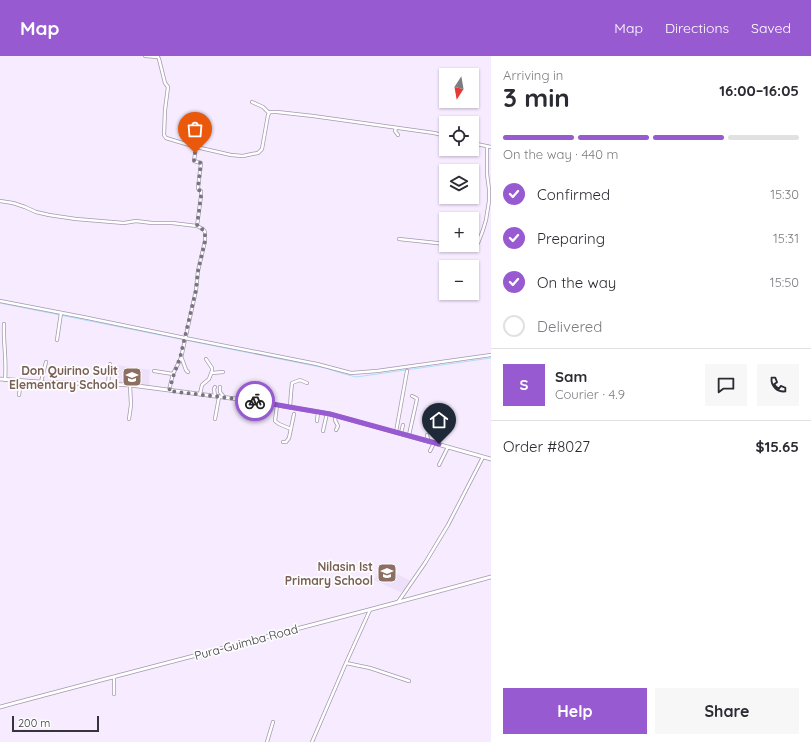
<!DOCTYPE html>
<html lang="en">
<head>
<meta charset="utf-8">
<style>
  :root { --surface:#fff; --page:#f7f7f7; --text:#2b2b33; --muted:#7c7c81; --line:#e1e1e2; --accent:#985ad1 }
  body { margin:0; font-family:Quicksand,sans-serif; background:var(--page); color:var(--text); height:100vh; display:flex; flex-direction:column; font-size:15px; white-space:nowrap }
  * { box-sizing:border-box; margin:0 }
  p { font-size:13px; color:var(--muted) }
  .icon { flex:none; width:22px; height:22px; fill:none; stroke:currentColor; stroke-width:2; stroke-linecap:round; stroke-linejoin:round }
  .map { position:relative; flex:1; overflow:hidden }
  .panel { display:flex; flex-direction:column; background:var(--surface); width:320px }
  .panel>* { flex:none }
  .needle { width:26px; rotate:191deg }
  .buttons { position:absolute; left:439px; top:12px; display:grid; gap:8px }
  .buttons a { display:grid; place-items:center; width:40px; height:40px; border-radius:0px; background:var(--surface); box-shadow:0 1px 3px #0004; font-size:20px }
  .scale { position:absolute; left:12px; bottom:10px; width:87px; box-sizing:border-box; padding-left:4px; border:2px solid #37333b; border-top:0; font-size:11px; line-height:14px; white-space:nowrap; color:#37333b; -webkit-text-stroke:3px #fdfdfd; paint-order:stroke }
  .pin { position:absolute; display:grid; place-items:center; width:34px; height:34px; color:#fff; margin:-41px -17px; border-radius:50% 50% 50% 0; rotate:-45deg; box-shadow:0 0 4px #0007 }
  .pin .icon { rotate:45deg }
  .courier { position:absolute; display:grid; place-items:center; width:40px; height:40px; margin:-20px; border:3px solid #985ad1; border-radius:50%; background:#fff; color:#222; box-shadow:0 1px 5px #0007 }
  .headline em { font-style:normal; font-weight:700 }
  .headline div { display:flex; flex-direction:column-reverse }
  .headline { display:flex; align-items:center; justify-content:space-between; height:68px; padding:0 12px }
  h1 { font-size:26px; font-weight:700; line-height:30px }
  .bar { display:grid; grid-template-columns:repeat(4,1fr); gap:6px 4px; align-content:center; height:48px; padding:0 12px }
  .bar i { height:5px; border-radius:3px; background:var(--line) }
  .bar .on { background:var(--accent) }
  .bar p { grid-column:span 4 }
  .line { display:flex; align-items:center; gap:10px; padding:0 12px; border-top:1px solid var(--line) }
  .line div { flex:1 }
  .round { display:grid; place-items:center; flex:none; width:42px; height:42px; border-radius:0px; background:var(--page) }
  ol { padding:0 12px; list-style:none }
  li { display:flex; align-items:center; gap:12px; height:44px }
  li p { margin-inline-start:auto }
  li .icon { padding:4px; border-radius:50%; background:var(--accent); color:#fff; stroke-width:4 }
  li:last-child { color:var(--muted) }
  li i { width:22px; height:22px; border:2px solid var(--line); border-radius:50% }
  .action { display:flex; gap:8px; margin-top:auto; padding:8px 12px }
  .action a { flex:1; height:46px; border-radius:0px; background:var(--accent); color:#fff; font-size:16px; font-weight:700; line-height:46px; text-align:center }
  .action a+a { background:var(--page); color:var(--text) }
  header { display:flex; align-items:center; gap:24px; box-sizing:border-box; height:56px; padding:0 20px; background:var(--accent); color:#fff }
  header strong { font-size:19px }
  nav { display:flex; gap:22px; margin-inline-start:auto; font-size:14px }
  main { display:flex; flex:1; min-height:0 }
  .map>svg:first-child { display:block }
</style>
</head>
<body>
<header>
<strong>Map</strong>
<nav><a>Map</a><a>Directions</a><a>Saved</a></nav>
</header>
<main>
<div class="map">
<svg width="491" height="686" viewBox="0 0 491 686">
  <rect width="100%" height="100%" fill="#f6ebff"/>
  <g fill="#eedffa">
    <path d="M 117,309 L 150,314 L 149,331 L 115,327 Z"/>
    <path d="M 382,510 L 411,525 L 403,537 L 374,524 Z"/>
  </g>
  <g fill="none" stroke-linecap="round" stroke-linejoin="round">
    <path stroke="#aedefc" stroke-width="1" d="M 0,247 L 325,312 L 341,317 L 356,321 L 491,302"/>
    <defs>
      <g id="minor">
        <path d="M 145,0 L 158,1 L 159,3 L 165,27 L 168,31 L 165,54 L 164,79 L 166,82 L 196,91 L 231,99 L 243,100 L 252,98 L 258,97 L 262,93 L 268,59 L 270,56 L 277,56 L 313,60 L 434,77 L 446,80"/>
        <path d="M 252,46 L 263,51 L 269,57"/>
        <path d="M 396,72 L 395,75 L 398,79"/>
        <path d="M 472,87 L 491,91"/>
        <path d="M 196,91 L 194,105 L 201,107 L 198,132 L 199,134 L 201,135 L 201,140 L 197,170"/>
        <path d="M 0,145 L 13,147 L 25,151 L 36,156 L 49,159 L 76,163 L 124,167 L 136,165 L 152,167 L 172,167 L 197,170 L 203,173 L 205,176 L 205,185 L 198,215 L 196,234 L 181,302 L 173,318 L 169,334"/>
        <path d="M 399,183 L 446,188"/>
        <path d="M 466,189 L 473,190 L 475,190 L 478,187 L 483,174 L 486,164 L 489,145 L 489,133 L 487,118 L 487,90"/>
        <path d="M 0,245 L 83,261 L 185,282 L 317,308 L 351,317 L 377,315 L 491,299"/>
        <path d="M 4,268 C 3,287 7,305 5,324"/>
        <path d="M 57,284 L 61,257"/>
        <path d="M 181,302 L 182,303 L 186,314 L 188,316"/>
        <path d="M 154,315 L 173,318"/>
        <path d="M 212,317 L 223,316"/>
        <path d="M 41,326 L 46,306"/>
        <path d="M 108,328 L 110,308"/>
        <path d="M 215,331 L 214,333 L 215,340"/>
        <path d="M 220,331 L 220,336 L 224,341"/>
        <path d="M 200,338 L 202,329 L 209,323 L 212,315 L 212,312 L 206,303"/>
        <path d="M 19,339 L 21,325"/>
        <path d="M 277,349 L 275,365 L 279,368 L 291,373"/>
        <path d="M 290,351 L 291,337 L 292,327 L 300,324 L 307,327"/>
        <path d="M 129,363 L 131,349 L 130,329"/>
        <path d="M 215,363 L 219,341"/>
        <path d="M 317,365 L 318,356"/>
        <path d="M 336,374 L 338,370 L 335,364 L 336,360"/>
        <path d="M 323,375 L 327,357"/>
        <path d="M 396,376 L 407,315"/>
        <path d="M 401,377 L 403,369"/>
        <path d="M 409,379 L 417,343 L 416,342 L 412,340"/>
        <path d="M 427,379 L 428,384"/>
        <path d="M 283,386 L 286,386 L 289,382 L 294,358"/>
        <path d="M 430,395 L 434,387"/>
        <path d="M 439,409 L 448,391"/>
        <path d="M 398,546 L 425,507 L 448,469 L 483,401"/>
        <path d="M 346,607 L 370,612 L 409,625"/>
        <path d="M 114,638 L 114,621"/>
        <path d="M 267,686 L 273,666"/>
        <path d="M 312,686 L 346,607 L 370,554"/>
      </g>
      <path id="tertiary" d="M 0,323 L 40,326 L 130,329 L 259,346 L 330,358 L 491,403"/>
      <path id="secondary" d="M 0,651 C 163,607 328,566 491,521"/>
    </defs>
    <use href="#minor" stroke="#a49aad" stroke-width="4"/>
    <use href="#tertiary" stroke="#a49aad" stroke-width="4.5"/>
    <use href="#secondary" stroke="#a49aad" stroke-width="4.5"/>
    <use href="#minor" stroke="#fff" stroke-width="2.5"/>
    <use href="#tertiary" stroke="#fff" stroke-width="3"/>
    <use href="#secondary" stroke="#fff" stroke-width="3"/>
  </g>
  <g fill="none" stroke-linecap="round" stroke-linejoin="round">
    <path stroke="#7a7380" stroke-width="4" stroke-dasharray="0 7.2" d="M 195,97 L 194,105 L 201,107 L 198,132 L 199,134 L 201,135 L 201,140 L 197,170 L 202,173 L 205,176 L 205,185 L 198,215 L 196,234 L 180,302 L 174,318 L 169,335 L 255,345"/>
    <path stroke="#985ad1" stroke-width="5" d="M 255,345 L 330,358 L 439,388"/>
  </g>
  <defs>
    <symbol id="school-square" viewBox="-11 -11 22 22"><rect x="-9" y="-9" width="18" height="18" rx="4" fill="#8d6e63" stroke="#fdfdfd"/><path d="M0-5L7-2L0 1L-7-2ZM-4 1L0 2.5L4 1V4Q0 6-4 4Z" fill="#fff"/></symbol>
  </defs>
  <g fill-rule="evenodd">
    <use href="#school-square" x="121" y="310" width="22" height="22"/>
    <use href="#school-square" x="376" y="506" width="22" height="22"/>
  </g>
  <g text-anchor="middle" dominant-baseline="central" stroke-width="3.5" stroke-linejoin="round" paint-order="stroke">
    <g font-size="12" font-weight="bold" fill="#785e54" stroke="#fdfdfd" text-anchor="end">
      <text x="118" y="314">Don Quirino Sulit<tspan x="118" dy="14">Elementary School</tspan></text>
      <text x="373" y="510">Nilasin Ist<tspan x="373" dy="14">Primary School</tspan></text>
    </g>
    <g font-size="12" fill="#37333b" stroke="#fdfdfd">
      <text transform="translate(246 586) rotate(-15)">Pura-Guimba Road</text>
    </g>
  </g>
</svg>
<div class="buttons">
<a><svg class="needle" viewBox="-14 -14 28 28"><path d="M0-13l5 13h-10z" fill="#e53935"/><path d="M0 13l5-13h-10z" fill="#7c7c81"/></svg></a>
<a><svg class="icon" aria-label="locate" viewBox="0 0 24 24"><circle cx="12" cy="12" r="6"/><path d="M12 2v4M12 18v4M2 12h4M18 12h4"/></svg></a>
<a><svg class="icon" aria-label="layers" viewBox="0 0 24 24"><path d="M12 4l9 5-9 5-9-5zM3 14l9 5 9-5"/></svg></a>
<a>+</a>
<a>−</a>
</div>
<div class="scale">200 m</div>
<div class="pin" style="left:195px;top:97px;background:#ea580c"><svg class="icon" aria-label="bag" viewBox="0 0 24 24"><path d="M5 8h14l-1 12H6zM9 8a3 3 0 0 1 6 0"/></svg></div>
<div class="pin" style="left:439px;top:388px;background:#1f2937"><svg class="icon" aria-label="home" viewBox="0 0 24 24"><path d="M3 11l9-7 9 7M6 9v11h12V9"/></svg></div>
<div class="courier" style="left:255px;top:345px"><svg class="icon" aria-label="bike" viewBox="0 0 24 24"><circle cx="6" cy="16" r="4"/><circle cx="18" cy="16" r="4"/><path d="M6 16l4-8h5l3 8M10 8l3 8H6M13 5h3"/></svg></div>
</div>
<section class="panel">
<div class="headline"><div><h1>3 min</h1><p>Arriving in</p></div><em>16:00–16:05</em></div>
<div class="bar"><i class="on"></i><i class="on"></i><i class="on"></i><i></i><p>On the way · 440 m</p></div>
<ol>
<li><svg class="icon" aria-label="check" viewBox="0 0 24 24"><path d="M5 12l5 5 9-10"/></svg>Confirmed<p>15:30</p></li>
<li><svg class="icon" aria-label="check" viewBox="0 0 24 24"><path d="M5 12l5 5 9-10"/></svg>Preparing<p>15:31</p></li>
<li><svg class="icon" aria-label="check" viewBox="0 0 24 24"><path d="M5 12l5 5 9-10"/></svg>On the way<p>15:50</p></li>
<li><i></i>Delivered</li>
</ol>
<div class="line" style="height:72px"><b class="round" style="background:var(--accent);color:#fff">S</b><div><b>Sam</b><p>Courier · 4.9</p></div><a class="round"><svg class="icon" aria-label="chat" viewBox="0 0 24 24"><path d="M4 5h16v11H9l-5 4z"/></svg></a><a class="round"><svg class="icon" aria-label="phone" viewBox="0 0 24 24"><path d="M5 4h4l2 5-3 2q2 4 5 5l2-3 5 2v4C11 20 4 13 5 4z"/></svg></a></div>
<div class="line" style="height:52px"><div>Order #8027</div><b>$15.65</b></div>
<div class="action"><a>Help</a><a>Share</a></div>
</section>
</main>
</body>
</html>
